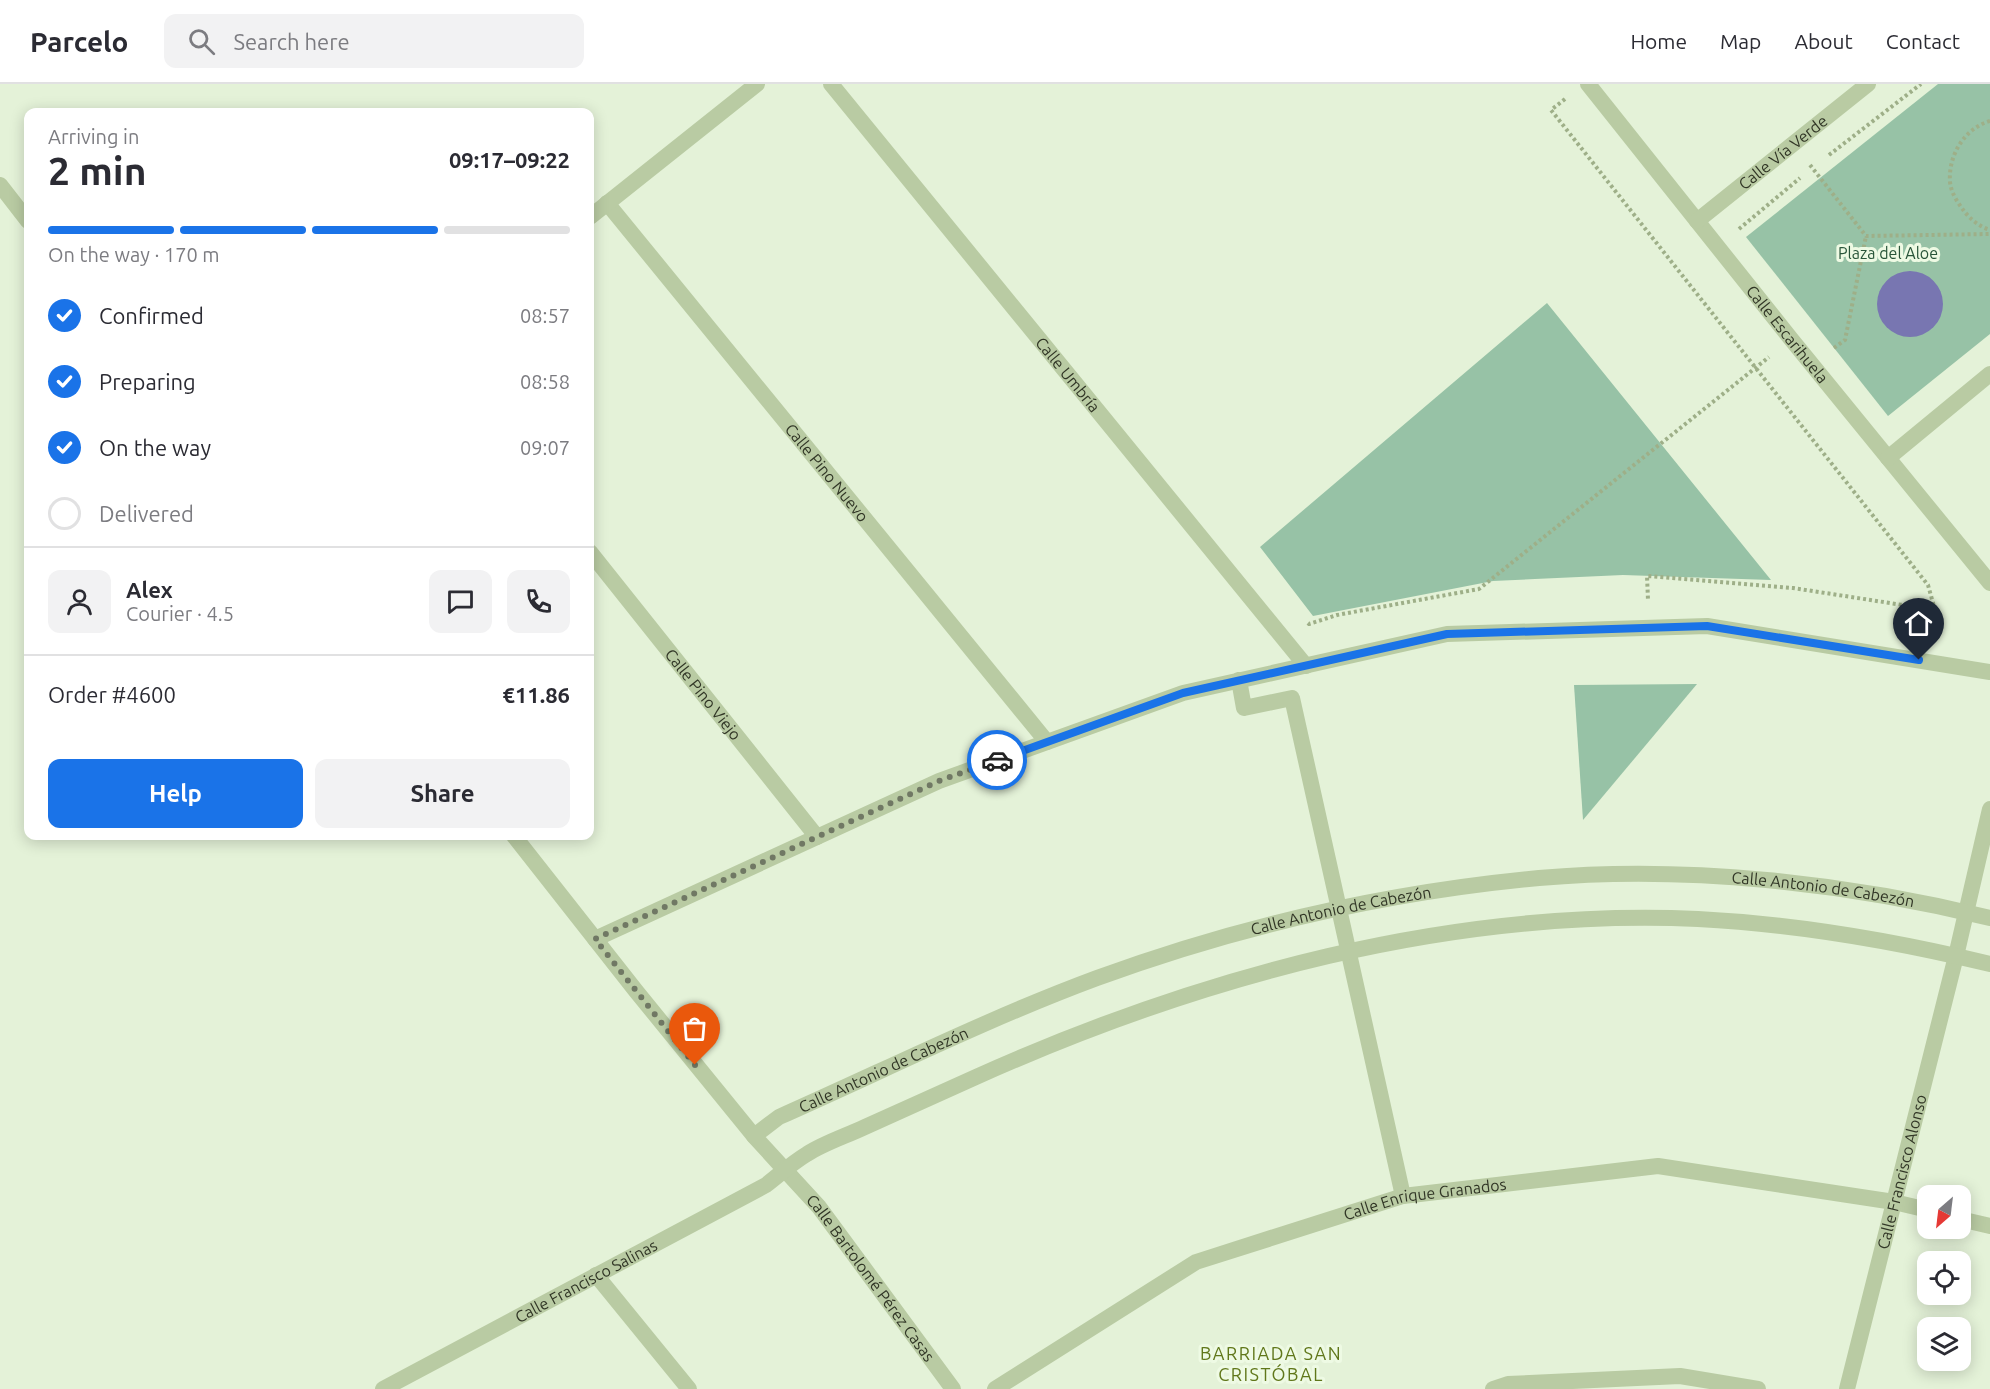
<!DOCTYPE html>
<html lang="en">
<head>
<meta charset="utf-8">
<style>
  :root { --surface:#fff; --page:#f2f2f3; --text:#2b2b33; --muted:#7c7c81; --line:#e1e1e2; --accent:#1a73e8 }
  body { margin:0; font-family:Ubuntu,sans-serif; background:var(--page); color:var(--text); height:100vh; display:flex; flex-direction:column; font-size:22px; white-space:nowrap }
  * { box-sizing:border-box; margin:0 }
  p { font-size:20px; color:var(--muted) }
  .icon { flex:none; width:33px; height:33px; fill:none; stroke:currentColor; stroke-width:2; stroke-linecap:round; stroke-linejoin:round }
  .map { position:relative; flex:1; overflow:hidden }
  .sheet { position:absolute; left:24px; top:24px; width:570px; height:732px; display:flex; flex-direction:column; background:var(--surface); border-radius:12px; box-shadow:0 3px 15px #0003 }
  .sheet>* { flex:none }
  .needle { width:39px; rotate:208deg }
  .tools { position:absolute; left:1917px; top:1101px; display:grid; gap:12px }
  .tools a { display:grid; place-items:center; width:54px; height:54px; border-radius:12px; background:var(--surface); box-shadow:0 3px 15px #0003; font-size:30px }
  .pin { position:absolute; display:grid; place-items:center; width:51px; height:51px; color:#fff; margin:-62px -26px; border-radius:50% 50% 50% 0; rotate:-45deg; box-shadow:0 0 6px #0007 }
  .pin .icon { rotate:45deg }
  .courier { position:absolute; display:grid; place-items:center; width:60px; height:60px; margin:-30px; border:4px solid #1a73e8; border-radius:50%; background:#fff; color:#222; box-shadow:0 2px 8px #0007 }
  .overview em { font-style:normal; font-weight:700 }
  .overview div { display:flex; flex-direction:column-reverse }
  .overview { display:flex; align-items:center; justify-content:space-between; height:102px; padding:0 24px }
  h1 { font-size:39px; font-weight:700; line-height:45px }
  .bar { display:grid; grid-template-columns:repeat(4,1fr); gap:9px 6px; align-content:center; height:72px; padding:0 24px }
  .bar i { height:8px; border-radius:4px; background:var(--line) }
  .bar .current { background:var(--accent) }
  .bar p { grid-column:span 4 }
  .line { display:flex; align-items:center; gap:15px; padding:0 24px; border-top:2px solid var(--line) }
  .line div { flex:1 }
  .round { display:grid; place-items:center; flex:none; width:63px; height:63px; border-radius:12px; background:var(--page) }
  ol { padding:0 24px; list-style:none }
  li { display:flex; align-items:center; gap:18px; height:66px }
  li p { margin-inline-start:auto }
  li .icon { padding:6px; border-radius:50%; background:var(--accent); color:#fff; stroke-width:4 }
  li:last-child { color:var(--muted) }
  li i { width:33px; height:33px; border:3px solid var(--line); border-radius:50% }
  .button { display:flex; gap:12px; margin-top:auto; padding:12px 24px }
  .button a { flex:1; height:69px; border-radius:12px; background:var(--accent); color:#fff; font-size:24px; font-weight:700; line-height:69px; text-align:center }
  .button a+a { background:var(--page); color:var(--text) }
  header { display:flex; align-items:center; gap:36px; box-sizing:border-box; height:84px; padding:0 30px; background:var(--surface); border-bottom:2px solid var(--line) }
  header strong { font-size:28px }
  nav { display:flex; gap:33px; margin-inline-start:auto; font-size:21px }
  .search { width:420px; height:54px; background:var(--page); display:flex; align-items:center; gap:15px; box-sizing:border-box; padding:0 21px; border-radius:12px; color:var(--muted); font-size:22px }
  .map>svg:first-child { display:block }
</style>
</head>
<body>
<header>
<strong>Parcelo</strong>
<div class="search"><svg class="icon" aria-label="search" viewBox="0 0 24 24"><circle cx="10" cy="10" r="6"/><path d="M15 15l6 6"/></svg>Search here</div>
<nav><a>Home</a><a>Map</a><a>About</a><a>Contact</a></nav>
</header>
<div class="map">
<svg width="1990" height="1305" viewBox="0 0 1990 1305">
  <rect width="100%" height="100%" fill="#e4f2d8"/>
  <g fill="#97c2a6">
    <path d="M 1938,0 L 1990,0 L 1990,250 L 1888,332 L 1746,153 Z"/>
    <path d="M 1547,219 L 1771,496 L 1623,491 L 1493,497 L 1313,532 L 1260,463 Z"/>
    <path d="M 1697,600 L 1583,736 L 1574,601 Z"/>
  </g>
  <circle fill="#7876b1" cx="1910" cy="220" r="33"/>
  <g fill="none" stroke-linecap="round" stroke-linejoin="round">
    <g stroke="#9eaf88" stroke-width="4" stroke-dasharray="3 3" stroke-linecap="butt">
      <path d="M 1565,15 L 1551,26 L 1928,501 L 1935,526 L 1793,504 L 1647,492 L 1648,516"/>
      <path d="M 1990,37 C 1965,44 1948,71 1950,98 C 1951,109 1958,119 1964,127 C 1970,135 1980,143 1990,146"/>
      <path d="M 1829,71 L 1921,0"/>
      <path d="M 1810,81 L 1866,152 L 1990,150"/>
      <path d="M 1739,145 L 1800,94"/>
      <path d="M 1834,264 L 1845,256 L 1866,152"/>
      <path d="M 1308,539 L 1309,540 L 1337,531 L 1479,505 L 1769,273"/>
    </g>
    <path stroke="#b9cba3" stroke-width="16" d="M 1239,596 L 1244,624 L 1292,614 L 1403,1112"/>
    <g stroke="#b9cba3" stroke-width="16">
      <path id="s1" d="M 831,0 L 1306,582"/>
      <path id="s2" d="M 1588,0 L 1791,255 L 1990,499"/>
      <path d="M 0,101 L 28,137"/>
      <path id="s3" d="M 607,119 L 1047,658"/>
      <path d="M 590,133 L 757,0"/>
      <path id="s4" d="M 1697,137 L 1868,0"/>
      <path d="M 1888,374 L 1990,290"/>
      <path id="s5" d="M 590,468 L 817,753"/>
      <path d="M 514,752 L 636,907 L 754,1052"/>
      <path d="M 595,855 L 939,697 L 1183,609 L 1447,550 L 1707,542 L 1990,588"/>
      <path id="s6" d="M 785,1086 L 819,1123 L 953,1305"/>
      <path d="M 1960,1135 L 1990,1142"/>
      <path d="M 596,1191 L 689,1305"/>
      <path id="s7" d="M 995,1305 L 1196,1178 L 1403,1112 L 1658,1082 L 1894,1118 L 1928,1126"/>
      <path d="M 1493,1305 L 1508,1300 L 1680,1292 L 1758,1305"/>
      <path id="s8" d="M 1847,1305 L 1956,872 L 1990,725"/>
    </g>
    <g stroke="#b9cba3" stroke-width="16">
      <path id="s9" d="M 785,1086 L 754,1052 L 779,1033 C 885,986 989,934 1097,894 C 1239,842 1389,808 1539,794 C 1687,781 1847,799 1990,834"/>
      <path id="s10" d="M 383,1305 L 766,1101 C 779,1091 792,1079 807,1070 C 824,1059 846,1052 865,1043 C 902,1026 939,1010 976,993 C 1201,892 1450,824 1698,835 C 1796,840 1895,857 1990,880"/>
    </g>
  </g>
  <g fill="none" stroke-linecap="round" stroke-linejoin="round">
    <path stroke="#707864" stroke-width="6" stroke-dasharray="0 10.8" d="M 695,981 L 595,855 L 939,697 L 997,676"/>
    <path stroke="#1a73e8" stroke-width="8" d="M 997,676 L 1183,609 L 1447,550 L 1707,542 L 1919,576"/>
  </g>
  <g text-anchor="middle" dominant-baseline="central" stroke-width="6" stroke-linejoin="round" paint-order="stroke">
    <g font-size="16" fill="#313626" stroke="#eefae4">
      <text stroke="none"><textPath href="#s4" startOffset="110">Calle Vía Verde</textPath></text>
      <text stroke="none"><textPath href="#s2" startOffset="320">Calle Escarihuela</textPath></text>
      <text stroke="none"><textPath href="#s1" startOffset="375">Calle Umbría</textPath></text>
      <text stroke="none"><textPath href="#s3" startOffset="348">Calle Pino Nuevo</textPath></text>
      <text stroke="none"><textPath href="#s5" startOffset="182">Calle Pino Viejo</textPath></text>
      <text stroke="none"><textPath href="#s9" startOffset="1164">Calle Antonio de Cabezón</textPath></text>
      <text stroke="none"><textPath href="#s9" startOffset="678">Calle Antonio de Cabezón</textPath></text>
      <text stroke="none"><textPath href="#s9" startOffset="192">Calle Antonio de Cabezón</textPath></text>
      <text stroke="none"><textPath href="#s8" startOffset="224">Calle Francisco Alonso</textPath></text>
      <text stroke="none"><textPath href="#s7" startOffset="476">Calle Enrique Granados</textPath></text>
      <text stroke="none"><textPath href="#s6" startOffset="138">Calle Bartolomé Pérez Casas</textPath></text>
      <text stroke="none"><textPath href="#s10" startOffset="230">Calle Francisco Salinas</textPath></text>
    </g>
    <g font-size="16" fill="#285539" stroke="#eefae4">
      <text x="1888" y="169">Plaza del Aloe</text>
    </g>
    <g font-size="18" letter-spacing="1.5" fill="#60771a" stroke="#eefae4">
      <text x="1271" y="1269">BARRIADA SAN<tspan x="1271" dy="21">CRISTÓBAL</tspan></text>
    </g>
  </g>
</svg>
<div class="tools">
<a><svg class="needle" viewBox="-14 -14 28 28"><path d="M0-13l5 13h-10z" fill="#e53935"/><path d="M0 13l5-13h-10z" fill="#7c7c81"/></svg></a>
<a><svg class="icon" aria-label="locate" viewBox="0 0 24 24"><circle cx="12" cy="12" r="6"/><path d="M12 2v4M12 18v4M2 12h4M18 12h4"/></svg></a>
<a><svg class="icon" aria-label="layers" viewBox="0 0 24 24"><path d="M12 4l9 5-9 5-9-5zM3 14l9 5 9-5"/></svg></a>
</div>
<div class="pin" style="left:695px;top:981px;background:#ea580c"><svg class="icon" aria-label="bag" viewBox="0 0 24 24"><path d="M5 8h14l-1 12H6zM9 8a3 3 0 0 1 6 0"/></svg></div>
<div class="pin" style="left:1919px;top:576px;background:#1f2937"><svg class="icon" aria-label="home" viewBox="0 0 24 24"><path d="M3 11l9-7 9 7M6 9v11h12V9"/></svg></div>
<div class="courier" style="left:997px;top:676px"><svg class="icon" aria-label="car" viewBox="0 0 24 24"><path d="M5 17H2v-5l4-1 3-4h7l3 4 3 1v5h-3M9 17h6M6 11h13"/><circle cx="7" cy="17" r="2"/><circle cx="17" cy="17" r="2"/></svg></div>
<section class="sheet">
<div class="overview"><div><h1>2 min</h1><p>Arriving in</p></div><em>09:17–09:22</em></div>
<div class="bar"><i class="current"></i><i class="current"></i><i class="current"></i><i></i><p>On the way · 170 m</p></div>
<ol>
<li><svg class="icon" aria-label="check" viewBox="0 0 24 24"><path d="M5 12l5 5 9-10"/></svg>Confirmed<p>08:57</p></li>
<li><svg class="icon" aria-label="check" viewBox="0 0 24 24"><path d="M5 12l5 5 9-10"/></svg>Preparing<p>08:58</p></li>
<li><svg class="icon" aria-label="check" viewBox="0 0 24 24"><path d="M5 12l5 5 9-10"/></svg>On the way<p>09:07</p></li>
<li><i></i>Delivered</li>
</ol>
<div class="line" style="height:108px"><a class="round"><svg class="icon" aria-label="person" viewBox="0 0 24 24"><circle cx="12" cy="8" r="4"/><path d="M4 21q1-7 8-7t8 7"/></svg></a><div><b>Alex</b><p>Courier · 4.5</p></div><a class="round"><svg class="icon" aria-label="chat" viewBox="0 0 24 24"><path d="M4 5h16v11H9l-5 4z"/></svg></a><a class="round"><svg class="icon" aria-label="phone" viewBox="0 0 24 24"><path d="M5 4h4l2 5-3 2q2 4 5 5l2-3 5 2v4C11 20 4 13 5 4z"/></svg></a></div>
<div class="line" style="height:78px"><div>Order #4600</div><b>€11.86</b></div>
<div class="button"><a>Help</a><a>Share</a></div>
</section>
</div>
</body>
</html>
